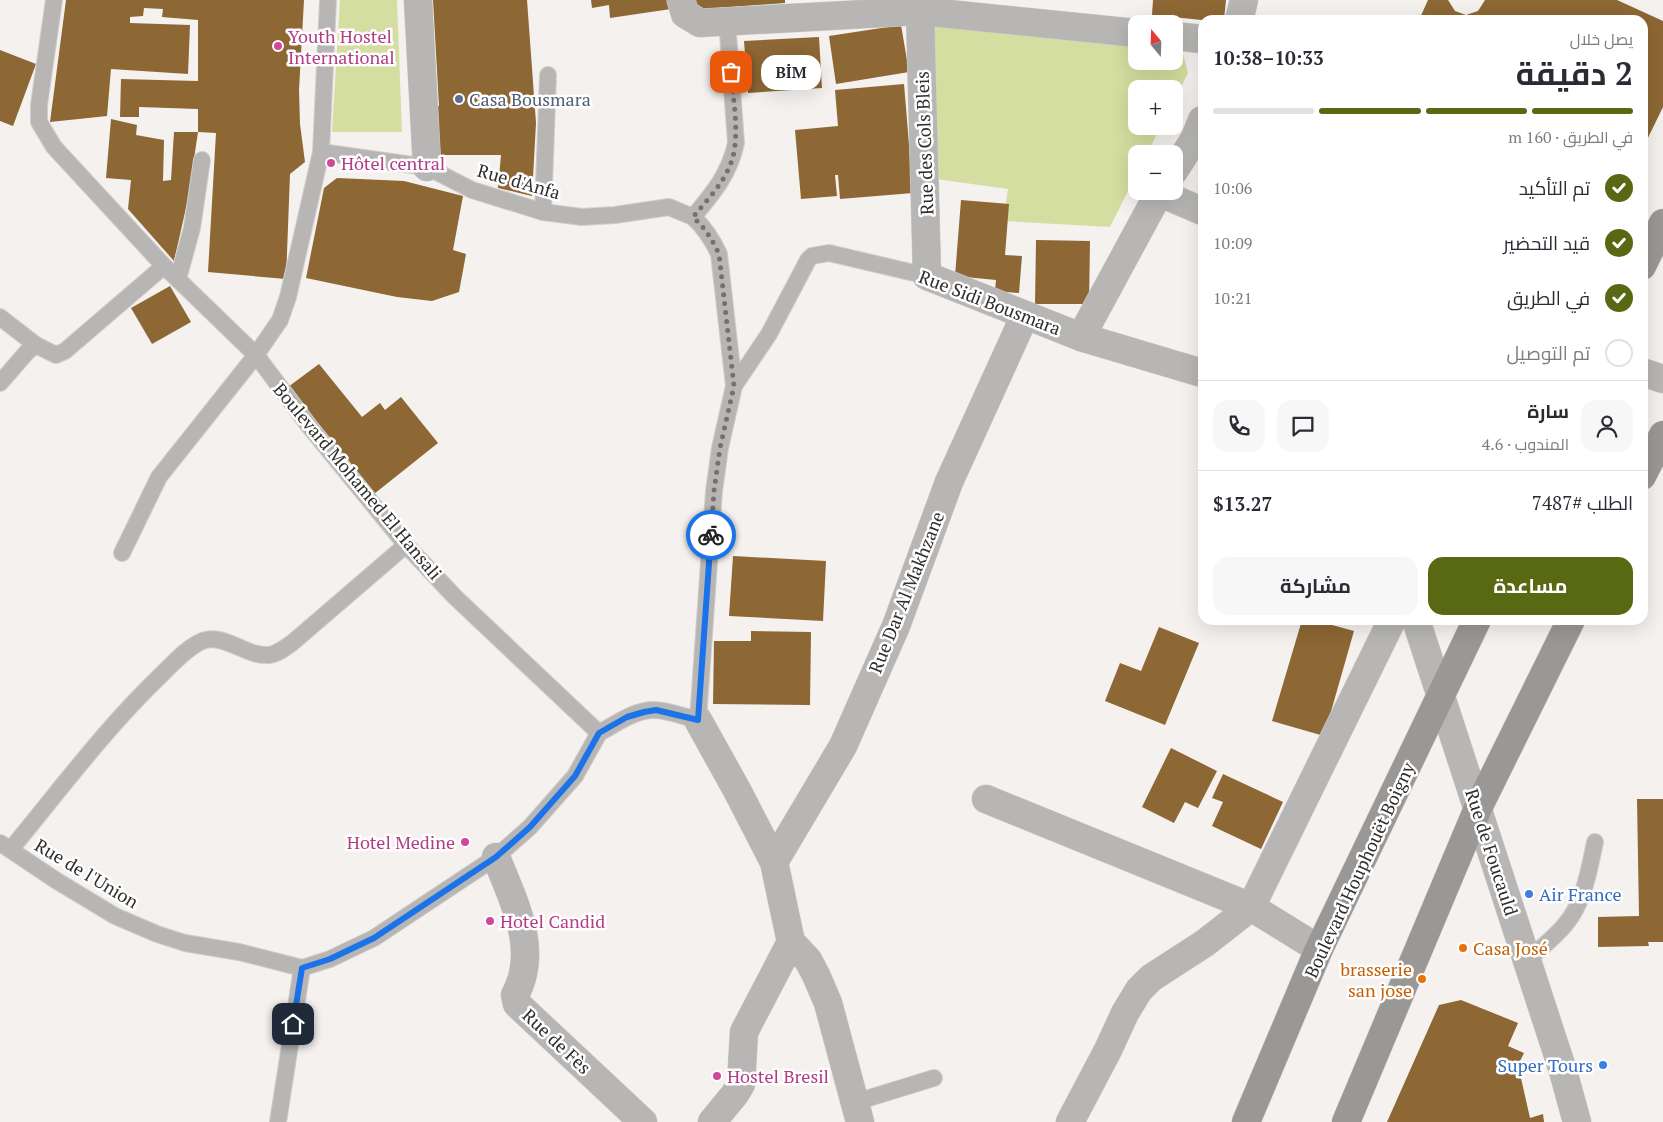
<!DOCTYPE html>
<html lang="ar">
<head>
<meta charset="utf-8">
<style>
  :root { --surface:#fff; --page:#f7f7f7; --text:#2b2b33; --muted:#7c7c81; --line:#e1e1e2; --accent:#596913 }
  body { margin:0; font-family:"PT Serif",Cairo,serif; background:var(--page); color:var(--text); direction:rtl; height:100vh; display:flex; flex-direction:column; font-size:19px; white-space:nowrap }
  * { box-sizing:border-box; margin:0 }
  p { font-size:16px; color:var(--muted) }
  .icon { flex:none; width:28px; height:28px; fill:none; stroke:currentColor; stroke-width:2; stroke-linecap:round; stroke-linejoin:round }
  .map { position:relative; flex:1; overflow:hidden; direction:ltr }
  .panel { position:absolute; left:1198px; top:15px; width:450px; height:610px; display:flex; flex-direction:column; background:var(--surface); border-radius:15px; box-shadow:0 5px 20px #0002; direction:rtl }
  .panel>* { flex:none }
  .needle { width:32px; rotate:341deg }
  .buttons { position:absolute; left:1128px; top:15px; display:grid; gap:10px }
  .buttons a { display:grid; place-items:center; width:55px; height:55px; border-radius:10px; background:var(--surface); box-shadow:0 5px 20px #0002; font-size:25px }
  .pin { position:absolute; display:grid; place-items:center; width:42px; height:42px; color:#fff; margin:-21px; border-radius:10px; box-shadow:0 2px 8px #0006 }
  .courier { position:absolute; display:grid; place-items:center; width:50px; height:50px; margin:-25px; border:4px solid #1a73e8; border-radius:50%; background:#fff; color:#222; box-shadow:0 1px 6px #0007 }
  .bubble { position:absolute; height:35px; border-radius:15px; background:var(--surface); box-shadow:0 5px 20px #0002; font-size:16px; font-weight:700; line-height:35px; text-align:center; direction:rtl }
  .headline em { font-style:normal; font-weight:700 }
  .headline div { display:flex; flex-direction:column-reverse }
  .headline { display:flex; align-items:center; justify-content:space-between; height:85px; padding:0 15px }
  h1 { font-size:32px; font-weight:700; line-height:38px }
  .bar { display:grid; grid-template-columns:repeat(4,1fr); gap:8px 5px; align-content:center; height:60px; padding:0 15px }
  .bar i { height:6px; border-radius:4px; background:var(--line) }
  .bar .active { background:var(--accent) }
  .bar p { grid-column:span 4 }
  .line { display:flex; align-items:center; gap:12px; padding:0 15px; border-top:1px solid var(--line) }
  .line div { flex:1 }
  .round { display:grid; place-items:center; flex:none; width:52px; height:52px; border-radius:15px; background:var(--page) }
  ol { padding:0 15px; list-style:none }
  li { display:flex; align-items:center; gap:15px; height:55px }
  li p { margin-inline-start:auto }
  li .icon { padding:5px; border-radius:50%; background:var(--accent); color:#fff; stroke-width:4 }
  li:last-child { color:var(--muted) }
  li i { width:28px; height:28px; border:2px solid var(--line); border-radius:50% }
  .primary-button { display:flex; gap:10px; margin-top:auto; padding:10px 15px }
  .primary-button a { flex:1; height:58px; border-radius:15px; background:var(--accent); color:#fff; font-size:20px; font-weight:700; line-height:58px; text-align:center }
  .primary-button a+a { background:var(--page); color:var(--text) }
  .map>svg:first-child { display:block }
</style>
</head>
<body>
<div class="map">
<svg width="1663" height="1122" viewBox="0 0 1663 1122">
  <rect width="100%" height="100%" fill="#f4f1ef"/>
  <g fill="#d3dea0">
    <path d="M 340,0 L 397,0 L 402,132 L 332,132 Z"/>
    <path d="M 920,11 L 1136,33 L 1136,61 L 1174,61 L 1174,37 L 1179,38 L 1188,73 L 1174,101 L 1174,89 L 1136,89 L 1136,126 L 1161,126 L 1147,154 L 1136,154 L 1136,175 L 1110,227 L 1003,221 L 1008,189 L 936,179 Z"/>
  </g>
  <g fill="#8d6734">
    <path d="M 66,0 L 304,0 L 299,90 L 300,124 L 305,162 L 290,174 L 286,279 L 208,272 L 216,133 L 198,132 L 198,109 L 139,107 L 139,117 L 120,117 L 121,79 L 198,81 L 198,20 L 162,17 L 163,9 L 144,8 L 143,16 L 130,17 L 130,23 L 190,25 L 188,74 L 111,69 L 107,116 L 50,122 Z"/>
    <path d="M 433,0 L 527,0 L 536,123 L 532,196 L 498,188 L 501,155 L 438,155 L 433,107 L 439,106 Z"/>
    <path d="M 591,0 L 669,0 L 671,9 L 610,18 L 609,5 L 592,8 Z"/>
    <path d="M 688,0 L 785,0 L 785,3 L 689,10 Z"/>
    <path d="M 1153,0 L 1226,0 L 1224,20 L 1202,20 L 1152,15 Z"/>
    <path d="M 1428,0 L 1448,0 L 1455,11 L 1466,15 L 1478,11 L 1485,0 L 1617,0 L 1663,21 L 1663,107 L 1642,150 L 1642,20 L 1419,20 Z"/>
    <path d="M 901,25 L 909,72 L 836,84 L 829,36 Z"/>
    <path d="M 819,37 L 822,88 L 748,93 L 744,41 Z"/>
    <path d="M 0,50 L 36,64 L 13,126 L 0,121 Z"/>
    <path d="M 904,84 L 913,193 L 840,199 L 838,175 L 835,175 L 837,196 L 801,199 L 795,130 L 838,126 L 835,90 Z"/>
    <path d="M 111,119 L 137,125 L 136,135 L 164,140 L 163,181 L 171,180 L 174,132 L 198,132 L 188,199 L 174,261 L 128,209 L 131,180 L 106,178 Z"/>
    <path d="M 337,178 L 404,181 L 463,196 L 453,250 L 466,254 L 459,292 L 432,301 L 397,297 L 306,278 L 324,188 Z"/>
    <path d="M 961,200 L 1009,204 L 1005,255 L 1022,256 L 1019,293 L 995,291 L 996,280 L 955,276 Z"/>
    <path d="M 1036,240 L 1090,241 L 1089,304 L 1035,304 Z"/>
    <path d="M 170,286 L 191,322 L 152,344 L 131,308 Z"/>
    <path d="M 319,364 L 362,417 L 380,403 L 385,410 L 401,397 L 438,443 L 374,494 L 288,387 Z"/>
    <path d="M 733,556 L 826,561 L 823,621 L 729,616 Z"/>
    <path d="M 1302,620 L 1314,620 L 1354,631 L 1324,736 L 1272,721 Z"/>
    <path d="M 1159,627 L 1199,643 L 1165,725 L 1105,701 L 1120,663 L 1141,671 Z"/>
    <path d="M 751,631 L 811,632 L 810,705 L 713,704 L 714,641 L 751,641 Z"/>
    <path d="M 1171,748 L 1217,771 L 1198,808 L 1185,802 L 1174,823 L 1142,807 Z"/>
    <path d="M 1223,774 L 1283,802 L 1261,849 L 1212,826 L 1223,802 L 1212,798 Z"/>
    <path d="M 1637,799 L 1663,799 L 1663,942 L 1648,942 L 1649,946 L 1598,947 L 1598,917 L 1639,916 Z"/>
    <path d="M 1461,1000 L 1518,1023 L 1508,1046 L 1524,1053 L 1518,1065 L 1530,1118 L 1543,1114 L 1544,1122 L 1387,1122 L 1439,1005 Z"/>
  </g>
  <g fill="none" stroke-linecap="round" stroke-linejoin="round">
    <defs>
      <g id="lane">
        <path d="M 54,0 L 39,105 L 39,122 L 54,147 L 164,266 L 256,355 L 309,426 L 406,545 L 455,597 L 599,733"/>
        <path d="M 727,20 L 736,143 C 729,175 713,193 693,217 C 705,228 712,239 719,254 L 734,386"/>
        <path d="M 321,152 L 427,167 L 472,190 L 543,212 L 582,217 L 615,215 L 669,207 L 693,217"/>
        <path d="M 543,212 L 548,75"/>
        <path d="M 178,279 L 192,228 L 202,160"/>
        <path d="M 0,317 L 36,345"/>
        <path d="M 0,383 L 27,352 L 36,345 L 56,355 L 65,351 L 164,266"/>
        <path d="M 122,553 L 159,477 L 256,355 L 280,320 L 288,297 L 321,152 L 328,0"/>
        <path d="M 599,733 C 616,724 634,710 654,710 C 668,710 684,717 698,720 L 714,491 L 720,448 L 734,386 L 769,334 L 808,260 L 812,256 L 829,253 L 927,276"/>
        <path d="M 0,843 L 57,881 L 115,916 L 157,934 L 185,943 L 239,952 L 302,968 L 330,959 L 374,938 L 496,857 L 530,827 L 575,776 L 599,733"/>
        <path d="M 11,849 C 59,791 105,729 159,677 C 172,665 184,650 200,642 C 223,631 245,657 269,655 C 277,654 285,648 292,643 L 406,545"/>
        <path d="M 1527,961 C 1539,949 1553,939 1564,926 C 1584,904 1589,870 1595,842"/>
        <path d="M 856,1102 L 934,1078"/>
        <path d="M 278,1122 L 302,968"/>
      </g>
      <g id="street">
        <path d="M 418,0 L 427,167"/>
        <path d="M 681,0 L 685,14 L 700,23 L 920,11 L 1136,33"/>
        <path d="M 920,11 L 927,276 L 1081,337 L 1202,373"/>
        <path d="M 1239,20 L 1244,0"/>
        <path d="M 1174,36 L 1202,39"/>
        <path d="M 1174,171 L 1195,138 L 1202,120"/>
        <path d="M 1160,193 L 1202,211"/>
        <path d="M 1081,337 L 1160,191"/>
        <path d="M 1642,372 L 1663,379"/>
        <path d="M 1416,620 L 1563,1071 L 1577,1122"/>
        <path d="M 698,720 L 738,792 L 774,862 L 791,942 L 808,960 L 816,975 L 828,1003 L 860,1122"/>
        <path d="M 986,799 L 1251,907 L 1319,949"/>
        <path d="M 496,857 C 513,900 540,950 515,995 L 517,1004 L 643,1122"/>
        <path d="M 774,862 L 843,746 L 896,626 L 949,482 L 1025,315"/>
        <path d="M 712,1122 L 735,1094 L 741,1084 L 744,1032 L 791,942"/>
        <path d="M 1070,1122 L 1108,1050 L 1125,1013 L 1139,990 L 1151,978 L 1205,943 L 1251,907 L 1392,620"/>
      </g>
      <g id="secondary">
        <path d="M 1642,266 L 1663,223"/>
        <path d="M 1642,476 L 1663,435"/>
        <path d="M 1246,1122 L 1319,949 L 1477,620"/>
        <path d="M 1346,1122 L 1478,808 L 1571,620"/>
      </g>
    </defs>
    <use href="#lane" stroke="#d1cecc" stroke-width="18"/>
    <use href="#street" stroke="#d1cecc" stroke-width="29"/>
    <use href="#secondary" stroke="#d1cecc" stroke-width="29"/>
    <use href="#lane" stroke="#b7b6b5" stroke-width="16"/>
    <use href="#street" stroke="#b7b6b5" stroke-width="28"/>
    <use href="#secondary" stroke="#9a9897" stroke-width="28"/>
  </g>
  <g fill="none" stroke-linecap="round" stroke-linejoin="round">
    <path stroke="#747271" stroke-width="5" stroke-dasharray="0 9" d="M 711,535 L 714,491 L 720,448 L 734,386 L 719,254 C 712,239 705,228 693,217 C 707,200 725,182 732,160 C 740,135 733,98 731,72"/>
    <path stroke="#1a73e8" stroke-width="6" d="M 293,1024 L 302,968 L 330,959 L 374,938 L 496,857 L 530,827 L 575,776 L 599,733 L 627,717 L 644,712 L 656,710 L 698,720 L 711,535"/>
  </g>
  <g fill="#d1479c" stroke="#fff" stroke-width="2">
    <circle cx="278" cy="46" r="5"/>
    <circle cx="331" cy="163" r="5"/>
    <circle cx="465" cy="842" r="5"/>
    <circle cx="490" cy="921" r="5"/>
    <circle cx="717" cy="1076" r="5"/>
  </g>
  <circle fill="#5c6f8a" stroke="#fff" stroke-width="2" cx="459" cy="99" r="5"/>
  <g fill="#3f7fe0" stroke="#fff" stroke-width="2">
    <circle cx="1529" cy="894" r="5"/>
    <circle cx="1603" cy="1065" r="5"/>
  </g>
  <g fill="#e8710a" stroke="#fff" stroke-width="2">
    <circle cx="1463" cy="948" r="5"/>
    <circle cx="1422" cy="979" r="5"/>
  </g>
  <g text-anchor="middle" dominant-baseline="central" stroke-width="5" stroke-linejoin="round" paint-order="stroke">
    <g font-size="18" fill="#b23c85" stroke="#fff" text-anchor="start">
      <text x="288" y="36">Youth Hostel<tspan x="288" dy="21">International</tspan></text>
      <text x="341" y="163">Hôtel central</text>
      <text x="455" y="842" text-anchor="end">Hotel Medine</text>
      <text x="500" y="921">Hotel Candid</text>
      <text x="727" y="1076">Hostel Bresil</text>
    </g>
    <g font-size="18" fill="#4e5e75" stroke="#fff" text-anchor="start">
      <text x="469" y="99">Casa Bousmara</text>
    </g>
    <g font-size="18" fill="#2f2e2d" stroke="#fff">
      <text transform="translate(924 143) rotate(-92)">Rue des Cols Bleis</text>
      <text transform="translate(519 181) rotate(16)">Rue d'Anfa</text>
      <text transform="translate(990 302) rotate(21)">Rue Sidi Bousmara</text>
      <text transform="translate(358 481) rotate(50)">Boulevard Mohamed El Hansali</text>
      <text transform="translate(906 592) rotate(-68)">Rue Dar Al Makhzane</text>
      <text transform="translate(1492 852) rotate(72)">Rue de Foucauld</text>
      <text transform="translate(1359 870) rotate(-65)">Boulevard Houphouët Boigny</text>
      <text transform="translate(87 873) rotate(31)">Rue de l'Union</text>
      <text transform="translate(557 1041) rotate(43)">Rue de Fès</text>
    </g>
    <g font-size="18" fill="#366cbe" stroke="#fff" text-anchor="start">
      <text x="1539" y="894">Air France</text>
      <text x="1593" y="1065" text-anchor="end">Super Tours</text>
    </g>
    <g font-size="18" fill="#c56008" stroke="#fff" text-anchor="start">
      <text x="1473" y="948">Casa José</text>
      <text x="1412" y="969" text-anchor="end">brasserie<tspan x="1412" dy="21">san jose</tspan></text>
    </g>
  </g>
</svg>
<div class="buttons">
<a><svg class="needle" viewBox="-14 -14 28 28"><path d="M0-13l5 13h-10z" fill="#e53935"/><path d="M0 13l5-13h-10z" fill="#7c7c81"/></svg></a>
<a>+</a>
<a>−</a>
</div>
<div class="pin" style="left:731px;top:72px;background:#ea580c"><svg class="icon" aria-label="bag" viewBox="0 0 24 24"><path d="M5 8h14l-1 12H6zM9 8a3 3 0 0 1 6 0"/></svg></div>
<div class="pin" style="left:293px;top:1024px;background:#1f2937"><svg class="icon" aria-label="home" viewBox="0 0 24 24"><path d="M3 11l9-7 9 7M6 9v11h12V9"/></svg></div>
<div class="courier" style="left:711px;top:535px"><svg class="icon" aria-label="bike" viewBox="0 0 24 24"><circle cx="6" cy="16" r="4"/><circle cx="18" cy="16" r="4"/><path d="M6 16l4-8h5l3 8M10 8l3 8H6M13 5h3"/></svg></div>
<div class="bubble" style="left:761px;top:55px;width:60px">BİM</div>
<section class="panel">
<div class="headline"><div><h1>2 دقيقة</h1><p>يصل خلال</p></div><em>10:33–10:38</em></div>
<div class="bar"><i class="active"></i><i class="active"></i><i class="active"></i><i></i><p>في الطريق · 160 m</p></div>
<ol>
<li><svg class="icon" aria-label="check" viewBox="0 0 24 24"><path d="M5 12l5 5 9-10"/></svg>تم التأكيد<p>10:06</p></li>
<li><svg class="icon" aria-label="check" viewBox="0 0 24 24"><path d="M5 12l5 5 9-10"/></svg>قيد التحضير<p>10:09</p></li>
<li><svg class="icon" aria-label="check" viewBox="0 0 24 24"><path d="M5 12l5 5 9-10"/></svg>في الطريق<p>10:21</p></li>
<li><i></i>تم التوصيل</li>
</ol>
<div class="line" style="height:90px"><a class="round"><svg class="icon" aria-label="person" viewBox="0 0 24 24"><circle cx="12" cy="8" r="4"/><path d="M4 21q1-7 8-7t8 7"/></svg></a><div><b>سارة</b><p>المندوب · 4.6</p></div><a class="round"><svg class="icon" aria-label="chat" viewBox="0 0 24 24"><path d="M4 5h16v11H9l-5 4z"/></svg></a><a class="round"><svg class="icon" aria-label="phone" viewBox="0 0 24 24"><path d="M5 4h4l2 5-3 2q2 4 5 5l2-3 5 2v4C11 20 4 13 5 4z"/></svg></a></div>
<div class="line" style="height:65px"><div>الطلب #7487</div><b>$13.27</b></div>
<div class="primary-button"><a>مساعدة</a><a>مشاركة</a></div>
</section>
</div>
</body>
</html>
